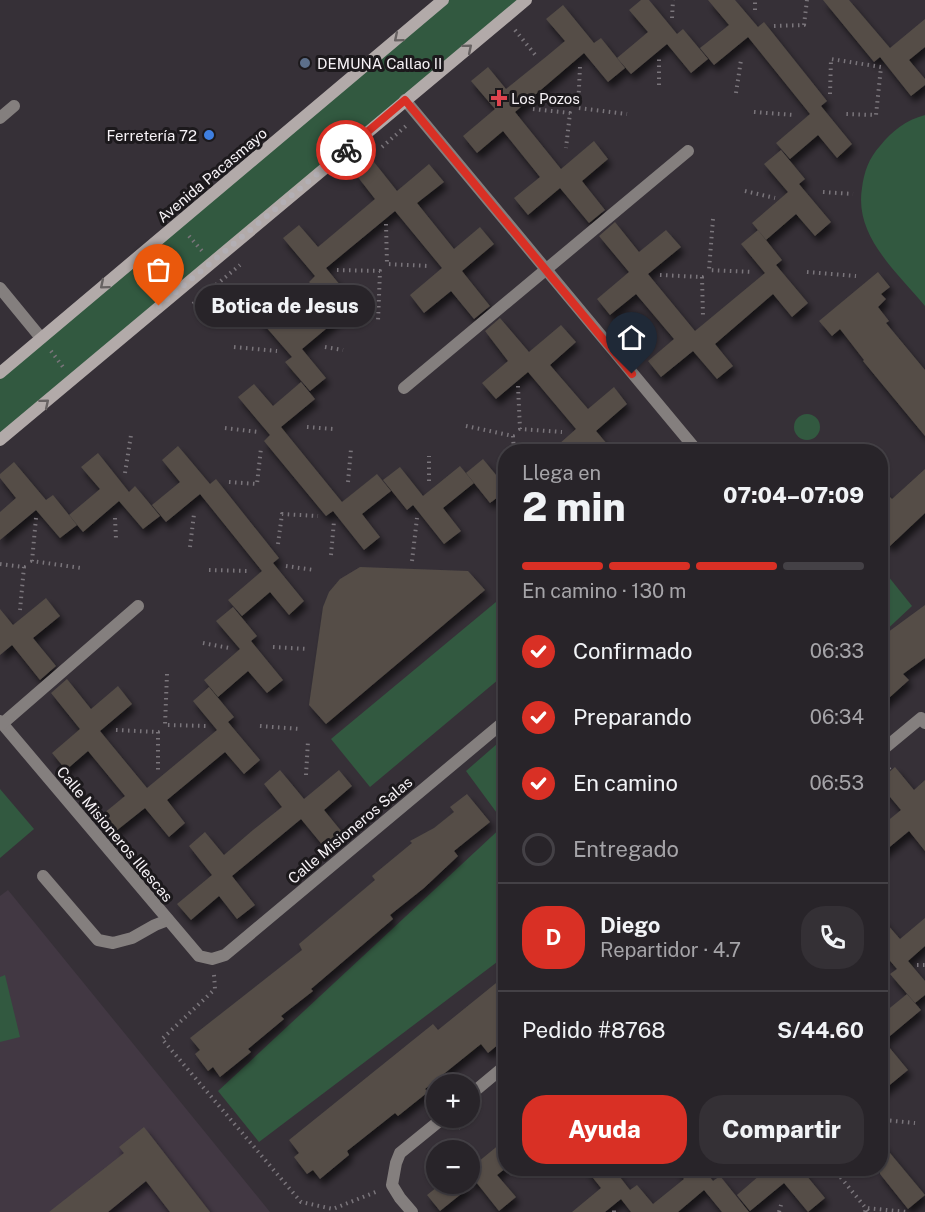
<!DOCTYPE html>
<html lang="es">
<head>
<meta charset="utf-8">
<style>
  :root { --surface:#282429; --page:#343035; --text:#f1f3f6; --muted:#a5a4a8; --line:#444146; --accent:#d93025 }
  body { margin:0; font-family:"Public Sans",sans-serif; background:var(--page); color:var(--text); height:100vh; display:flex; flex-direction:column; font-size:22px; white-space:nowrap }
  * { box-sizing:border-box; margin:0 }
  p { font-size:20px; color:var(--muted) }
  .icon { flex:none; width:33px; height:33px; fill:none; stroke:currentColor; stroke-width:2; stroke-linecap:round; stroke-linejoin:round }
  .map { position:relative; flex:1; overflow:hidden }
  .panel { position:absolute; left:498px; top:444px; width:390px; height:732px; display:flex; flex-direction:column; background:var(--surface); border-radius:24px; box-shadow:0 2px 4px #0004,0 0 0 2px var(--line) }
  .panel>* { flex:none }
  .controls { position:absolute; left:426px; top:1074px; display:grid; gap:12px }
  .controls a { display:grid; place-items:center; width:54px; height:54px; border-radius:50%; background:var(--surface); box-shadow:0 2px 4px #0004,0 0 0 2px var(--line); font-size:30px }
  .pin { position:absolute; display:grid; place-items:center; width:51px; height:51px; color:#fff; margin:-62px -26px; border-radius:50% 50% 50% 0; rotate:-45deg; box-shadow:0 0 6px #0007 }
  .pin .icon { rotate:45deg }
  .courier { position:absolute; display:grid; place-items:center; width:60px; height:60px; margin:-30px; border:4px solid #d93025; border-radius:50%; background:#fff; color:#222; box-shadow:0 2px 8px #0007 }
  .bubble { position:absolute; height:42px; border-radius:21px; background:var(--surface); box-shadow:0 2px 4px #0004,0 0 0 2px var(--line); font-size:20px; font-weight:800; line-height:42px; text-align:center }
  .overview em { font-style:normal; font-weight:800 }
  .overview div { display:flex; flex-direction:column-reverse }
  .overview { display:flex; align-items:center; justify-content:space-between; height:102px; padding:0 24px }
  h1 { font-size:39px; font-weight:800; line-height:45px }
  .bar { display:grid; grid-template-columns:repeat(4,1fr); gap:9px 6px; align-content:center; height:72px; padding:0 24px }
  .bar i { height:8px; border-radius:4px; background:var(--line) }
  .bar .current { background:var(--accent) }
  .bar p { grid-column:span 4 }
  .line { display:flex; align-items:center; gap:15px; padding:0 24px; border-top:2px solid var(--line) }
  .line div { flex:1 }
  .round { display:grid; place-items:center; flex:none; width:63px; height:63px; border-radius:24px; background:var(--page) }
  ol { padding:0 24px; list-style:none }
  li { display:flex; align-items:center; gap:18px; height:66px }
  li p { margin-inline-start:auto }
  li .icon { padding:6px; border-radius:50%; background:var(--accent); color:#fff; stroke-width:4 }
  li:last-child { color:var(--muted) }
  li i { width:33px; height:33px; border:3px solid var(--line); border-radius:50% }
  .primary-button { display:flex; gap:12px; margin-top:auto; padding:12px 24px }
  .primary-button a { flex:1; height:69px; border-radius:24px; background:var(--accent); color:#fff; font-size:24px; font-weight:800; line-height:69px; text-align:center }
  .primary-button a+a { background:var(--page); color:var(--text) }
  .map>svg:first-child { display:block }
</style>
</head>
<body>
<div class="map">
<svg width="925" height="1212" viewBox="0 0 925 1212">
  <defs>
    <filter id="shadow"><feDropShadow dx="3.5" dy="6" stdDeviation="3" flood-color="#0009"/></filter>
  </defs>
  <rect width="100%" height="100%" fill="#363037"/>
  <path fill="#423843" d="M 8,890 L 270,1212 L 0,1212 L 0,896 Z"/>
  <g fill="#325940">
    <path d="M 443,0 L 526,0 L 0,439 L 0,373 Z"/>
    <path d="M 925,115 L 925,306 C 897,272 854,236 862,188 C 864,172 869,158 880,146 C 892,131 906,120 925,115 Z"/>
    <circle cx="807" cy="427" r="13"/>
    <path d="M 880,566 L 912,606 L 881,635 L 880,635 Z"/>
    <path d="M 502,597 L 506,601 L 505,674 L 370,787 L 331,739 Z"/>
    <path d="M 505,737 L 506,823 L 505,824 L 466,771 Z"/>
    <path d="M 0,789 L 34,829 L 0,858 Z"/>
    <path d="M 505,824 L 505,956 L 259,1142 L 218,1091 Z"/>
    <path d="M 5,975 L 20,1037 L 0,1042 L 0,977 Z"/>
  </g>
  <g fill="#544d47" filter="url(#shadow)">
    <path d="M 641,0 L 649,0 L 677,34 L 683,29 L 708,59 L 691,73 L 667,44 L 631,74 L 617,58 L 648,32 L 629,10 Z"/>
    <path d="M 708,0 L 735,0 L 758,27 L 764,22 L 827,101 L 821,106 L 852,144 L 837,158 L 818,135 L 790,159 L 776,143 L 810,114 L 748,37 L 714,65 L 700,48 L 729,25 Z"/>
    <path d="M 823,0 L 849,0 L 890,48 L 925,19 L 925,47 L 909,60 L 925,79 L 925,85 L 911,96 L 880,57 L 874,62 Z"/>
    <path d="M 563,5 L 594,43 L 601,38 L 625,68 L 608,82 L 584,53 L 515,112 L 561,169 L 594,141 L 608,159 L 582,181 L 605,210 L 589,223 L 560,188 L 528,215 L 514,198 L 540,177 L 503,131 L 477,153 L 463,136 L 495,109 L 471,81 L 488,67 L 506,89 L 547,56 L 565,41 L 546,19 Z"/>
    <path d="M 781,150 L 805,179 L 799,184 L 831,222 L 815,236 L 796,214 L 766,240 L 752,223 L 788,192 L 764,164 Z"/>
    <path d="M 374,162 L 397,191 L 429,164 L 444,182 L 417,203 L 454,249 L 480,227 L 494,244 L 462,271 L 490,306 L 474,319 L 451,291 L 424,313 L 410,295 L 442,268 L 395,211 L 326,268 L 350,297 L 334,311 L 309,282 L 315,276 L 283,238 L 299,225 L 318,247 L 375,199 L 357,176 Z"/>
    <path d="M 615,222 L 639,252 L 666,230 L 681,247 L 648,274 L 695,331 L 765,273 L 741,244 L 758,230 L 782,260 L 776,265 L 808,303 L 792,317 L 773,294 L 715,344 L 733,366 L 717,379 L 693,351 L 661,377 L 648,361 L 674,339 L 636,294 L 610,315 L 597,299 L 629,272 L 599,236 Z"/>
    <path d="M 878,272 L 890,287 L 881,294 L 886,299 L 878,307 L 889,321 L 886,323 L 925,370 L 925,436 L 863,361 L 864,360 L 840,329 L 832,336 L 819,321 Z"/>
    <path d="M 325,302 L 339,318 L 302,349 L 326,378 L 310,391 L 285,362 L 292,357 L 259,319 L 276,305 L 294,327 Z"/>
    <path d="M 500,318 L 529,352 L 561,325 L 576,342 L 550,365 L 588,409 L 614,387 L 627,404 L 596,431 L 614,452 L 550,452 L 576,429 L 528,372 L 496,399 L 482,383 L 508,361 L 485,331 Z"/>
    <path d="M 301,382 L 315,399 L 281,427 L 342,502 L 377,474 L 391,491 L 362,514 L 380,537 L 364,550 L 333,511 L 326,516 L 264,441 L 270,435 L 238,397 L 254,384 L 273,406 Z"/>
    <path d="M 178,446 L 210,484 L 216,479 L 279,558 L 273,563 L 304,601 L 289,615 L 270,592 L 242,616 L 228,600 L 262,571 L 200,494 L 166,522 L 152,505 L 180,482 L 162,460 Z"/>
    <path d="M 98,453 L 129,492 L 135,486 L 160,516 L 143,529 L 119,501 L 83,532 L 69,515 L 100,489 L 81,467 Z"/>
    <path d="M 483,459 L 506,487 L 506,491 L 490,503 L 466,473 Z"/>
    <path d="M 14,462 L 46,500 L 53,495 L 77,525 L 60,538 L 36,510 L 0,540 L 0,512 L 16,498 L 0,478 L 0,474 Z"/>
    <path d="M 460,466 L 474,483 L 443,508 L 461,531 L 444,544 L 413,505 L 407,510 L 383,480 L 400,467 L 423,496 Z"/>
    <path d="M 925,469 L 925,513 L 890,546 L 880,536 L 880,487 L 892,499 Z"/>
    <path d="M 360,567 L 468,571 L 485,590 L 326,724 L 309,705 L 323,607 L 329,592 L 340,579 Z"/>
    <path d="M 46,598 L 60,616 L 33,638 L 56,666 L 40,680 L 12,645 L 0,655 L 0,609 L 13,625 Z"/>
    <path d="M 925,605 L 925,658 L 903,674 L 909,680 L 880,706 L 880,638 Z"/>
    <path d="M 233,607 L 257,636 L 251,641 L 283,680 L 267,693 L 248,671 L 218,697 L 204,680 L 240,649 L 216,621 Z"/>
    <path d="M 67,679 L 91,709 L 118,686 L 132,704 L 100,731 L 147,788 L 217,730 L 193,701 L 209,687 L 234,717 L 228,722 L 260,760 L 244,774 L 225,752 L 167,800 L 185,823 L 169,837 L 145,808 L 116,831 L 103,814 L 125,796 L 88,751 L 66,770 L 52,753 L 80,729 L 51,693 Z"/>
    <path d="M 895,767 L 914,790 L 925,780 L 925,851 L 909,831 L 880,855 L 880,827 L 901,810 L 880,785 L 880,780 Z"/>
    <path d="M 280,770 L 304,799 L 339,770 L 352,786 L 324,810 L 342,832 L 324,847 L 301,819 L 232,876 L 255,905 L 237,919 L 219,896 L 191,920 L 177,904 L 212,875 L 189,846 L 205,832 L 224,855 L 253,830 L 282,807 L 264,784 Z"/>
    <path d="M 467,794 L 490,822 L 454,851 L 458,856 L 424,888 L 390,915 L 393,919 L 311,989 L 313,991 L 281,1016 L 284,1019 L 248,1049 L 251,1052 L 220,1077 L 213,1067 L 208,1071 L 195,1054 L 200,1050 L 190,1038 L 302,950 L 299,944 L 375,880 L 372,876 L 412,843 L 410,841 L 434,828 L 454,812 L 450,807 Z"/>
    <path d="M 880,916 L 900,939 L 925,918 L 925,946 L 908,961 L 925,981 L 925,995 L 915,1003 L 890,974 L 897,969 L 880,949 Z"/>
    <path d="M 506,975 L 506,1038 L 488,1053 L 481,1044 L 425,1089 L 428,1092 L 398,1116 L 395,1113 L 347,1151 L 349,1155 L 320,1179 L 313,1170 L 307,1174 L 294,1157 L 299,1153 L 289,1140 L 433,1024 L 438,1030 Z"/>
    <path d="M 907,994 L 921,1010 L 884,1041 L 908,1070 L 880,1093 L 880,1016 Z"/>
    <path d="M 144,1127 L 210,1212 L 170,1212 L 146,1181 L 108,1212 L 49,1212 L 124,1153 L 119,1147 Z"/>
    <path d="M 506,1139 L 506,1168 L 497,1175 L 516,1197 L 499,1211 L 476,1182 L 440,1211 L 427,1195 L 441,1184 L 470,1184 L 470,1159 L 473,1157 L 478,1162 Z"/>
    <path d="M 880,1141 L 925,1195 L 908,1209 L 880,1174 Z"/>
    <path d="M 585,1168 L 613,1168 L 630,1190 L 637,1185 L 653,1204 L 684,1179 L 676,1168 L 703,1168 L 713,1181 L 720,1176 L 749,1212 L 722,1212 L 704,1190 L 678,1212 L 631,1212 L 621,1199 L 605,1212 L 572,1212 L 601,1188 Z"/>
    <path d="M 768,1168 L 802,1168 L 801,1169 L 825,1198 L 808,1212 L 784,1183 L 750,1211 L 737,1195 Z"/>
  </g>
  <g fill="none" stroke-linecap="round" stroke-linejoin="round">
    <g stroke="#7a757b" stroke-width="4" stroke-dasharray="1.5 4.5" stroke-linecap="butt">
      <path d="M 755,10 L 755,0"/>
      <path d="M 672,18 L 673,0"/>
      <path d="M 774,26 L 804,25 L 807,0"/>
      <path d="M 515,30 L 537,57"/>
      <path d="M 580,67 L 578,108 L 627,114"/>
      <path d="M 659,85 L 659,59"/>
      <path d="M 736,93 L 741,60"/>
      <path d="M 830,94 L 831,59 L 881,67 L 876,115 L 844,114"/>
      <path d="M 533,109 L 570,113 L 566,148"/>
      <path d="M 754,112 L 794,115"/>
      <path d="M 382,147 L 406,126"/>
      <path d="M 745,191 L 775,198"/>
      <path d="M 823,192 L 853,194"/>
      <path d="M 713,219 L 709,270 L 753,272"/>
      <path d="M 386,224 L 387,264 L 429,266"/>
      <path d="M 189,236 L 202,251"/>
      <path d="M 337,270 L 380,271 L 378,321"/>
      <path d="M 807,272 L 856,276"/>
      <path d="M 660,275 L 702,277 L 703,317"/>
      <path d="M 193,304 L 240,265"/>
      <path d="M 234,347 L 277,351"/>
      <path d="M 325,347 L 343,350"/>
      <path d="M 51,351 L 63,367"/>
      <path d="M 518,386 L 520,429 L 562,432"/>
      <path d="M 466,426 L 513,436 L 514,452"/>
      <path d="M 307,427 L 333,429"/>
      <path d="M 225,428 L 258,432"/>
      <path d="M 125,473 L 131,435"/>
      <path d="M 429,481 L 429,456"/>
      <path d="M 229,482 L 257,484 L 261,448"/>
      <path d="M 348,482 L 351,449"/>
      <path d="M 36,518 L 32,561 L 81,568"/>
      <path d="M 115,518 L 116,539"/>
      <path d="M 278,544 L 282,514 L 318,516"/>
      <path d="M 190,547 L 194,514"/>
      <path d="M 331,555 L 334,521"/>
      <path d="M 412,561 L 417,518"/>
      <path d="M 0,564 L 24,567 L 20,610"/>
      <path d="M 286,566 L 314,570"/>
      <path d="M 209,570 L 248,571"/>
      <path d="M 504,578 L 506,578"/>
      <path d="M 203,643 L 229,648"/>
      <path d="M 273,647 L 307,649"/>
      <path d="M 167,674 L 165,725 L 209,726"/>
      <path d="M 260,726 L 300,729"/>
      <path d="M 116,730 L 158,732 L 158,772"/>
      <path d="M 306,775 L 308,741"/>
      <path d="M 880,776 L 890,767"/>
      <path d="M 880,965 L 884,965"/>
      <path d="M 917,965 L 925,965"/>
      <path d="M 214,975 L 215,989 L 162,1039 L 301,1202 L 333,1209 L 378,1191"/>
      <path d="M 884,1120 L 915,1123"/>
      <path d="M 458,1128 L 477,1111"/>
      <path d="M 833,1168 L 869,1212"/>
      <path d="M 614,1212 L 614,1210"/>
      <path d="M 779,1212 L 781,1205"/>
      <path d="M 865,1212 L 866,1208 L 907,1212"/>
    </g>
    <g stroke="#847f7e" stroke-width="12">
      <path d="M 0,118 L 14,106"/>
      <path d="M 43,876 L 98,940 L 113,943 L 132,938 L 155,925 L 168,920"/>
    </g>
    <g stroke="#847f7e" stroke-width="12">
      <path d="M 405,100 L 698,452"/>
      <path d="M 0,288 L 41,338"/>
      <path d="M 404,388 L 688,151"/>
      <path d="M 0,721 L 199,956 L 212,959 L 225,955 L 506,720"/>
      <path d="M 2,724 L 138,606"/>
      <path d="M 880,752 L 921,718 L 925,723"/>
      <path d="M 470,1095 L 506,1065"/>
      <path d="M 412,1212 L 400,1198 L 392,1185 L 396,1163 L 400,1153 L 443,1118"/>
    </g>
    <g stroke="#b2aaa9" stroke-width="12">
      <path d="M 0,373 L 443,0"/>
      <path d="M 0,440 L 526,0"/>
    </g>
  </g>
  <defs><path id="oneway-chevron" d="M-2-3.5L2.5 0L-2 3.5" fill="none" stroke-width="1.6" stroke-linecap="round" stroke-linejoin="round" transform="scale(1.5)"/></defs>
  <g stroke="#676262">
    <use href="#oneway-chevron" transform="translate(398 38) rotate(140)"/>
    <use href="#oneway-chevron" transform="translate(468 48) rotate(-40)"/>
    <use href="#oneway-chevron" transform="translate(104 285) rotate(140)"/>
    <use href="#oneway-chevron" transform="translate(45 403) rotate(-40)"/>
  </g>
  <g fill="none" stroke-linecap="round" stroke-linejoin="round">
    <path stroke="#b3afb4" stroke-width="6" stroke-dasharray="0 10.8" d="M 159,306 L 346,150"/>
    <path stroke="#d93025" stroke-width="8" d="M 346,150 L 405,100 L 632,374"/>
  </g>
  <circle fill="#5c6f8a" stroke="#1c191c" stroke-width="2" cx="305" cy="63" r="6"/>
  <path fill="#e0444e" stroke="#1c191c" stroke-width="2" d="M496 89h6v6h6v6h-6v6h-6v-6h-6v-6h6z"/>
  <circle fill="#3f7fe0" stroke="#1c191c" stroke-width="2" cx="209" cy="135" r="6"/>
  <g text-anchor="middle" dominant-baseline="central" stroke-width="6" stroke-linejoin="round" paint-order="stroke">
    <g font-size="15" fill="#f7f3f7" stroke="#1c191c" text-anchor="start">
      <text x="317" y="63">DEMUNA Callao II</text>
      <text x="511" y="98">Los Pozos</text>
      <text x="197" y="135" text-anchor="end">Ferretería 72</text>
    </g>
    <g font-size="15" fill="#f7f3f7" stroke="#1c191c">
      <text transform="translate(212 175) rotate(-40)">Avenida Pacasmayo</text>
      <text transform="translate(350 830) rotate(-40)">Calle Misioneros Salas</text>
      <text transform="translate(115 834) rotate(50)">Calle Misioneros Illescas</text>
    </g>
  </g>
</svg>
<div class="controls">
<a>+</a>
<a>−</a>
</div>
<div class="pin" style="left:159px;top:306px;background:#ea580c"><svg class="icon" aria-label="bag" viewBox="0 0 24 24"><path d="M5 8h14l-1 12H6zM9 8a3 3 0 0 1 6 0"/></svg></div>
<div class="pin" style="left:632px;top:374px;background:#1f2937"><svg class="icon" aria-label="home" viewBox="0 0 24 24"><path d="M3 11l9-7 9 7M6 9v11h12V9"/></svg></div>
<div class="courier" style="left:346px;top:150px"><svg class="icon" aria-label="bike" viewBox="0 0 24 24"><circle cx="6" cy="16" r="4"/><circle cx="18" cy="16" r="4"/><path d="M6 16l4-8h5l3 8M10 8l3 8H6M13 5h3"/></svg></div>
<div class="bubble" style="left:195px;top:285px;width:180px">Botica de Jesus</div>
<section class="panel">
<div class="overview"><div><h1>2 min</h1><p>Llega en</p></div><em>07:04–07:09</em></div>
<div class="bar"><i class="current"></i><i class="current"></i><i class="current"></i><i></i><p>En camino · 130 m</p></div>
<ol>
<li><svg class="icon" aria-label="check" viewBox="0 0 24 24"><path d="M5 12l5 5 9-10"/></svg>Confirmado<p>06:33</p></li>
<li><svg class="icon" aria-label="check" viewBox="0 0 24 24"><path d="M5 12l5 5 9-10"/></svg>Preparando<p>06:34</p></li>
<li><svg class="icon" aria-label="check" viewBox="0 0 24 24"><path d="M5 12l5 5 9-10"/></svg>En camino<p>06:53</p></li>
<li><i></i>Entregado</li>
</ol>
<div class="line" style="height:108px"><b class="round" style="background:var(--accent);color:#fff">D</b><div><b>Diego</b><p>Repartidor · 4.7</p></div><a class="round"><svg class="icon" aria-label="phone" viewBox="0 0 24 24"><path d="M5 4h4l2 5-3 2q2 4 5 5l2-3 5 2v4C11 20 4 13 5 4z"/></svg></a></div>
<div class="line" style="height:78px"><div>Pedido #8768</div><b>S/44.60</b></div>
<div class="primary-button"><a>Ayuda</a><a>Compartir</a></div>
</section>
</div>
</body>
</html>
